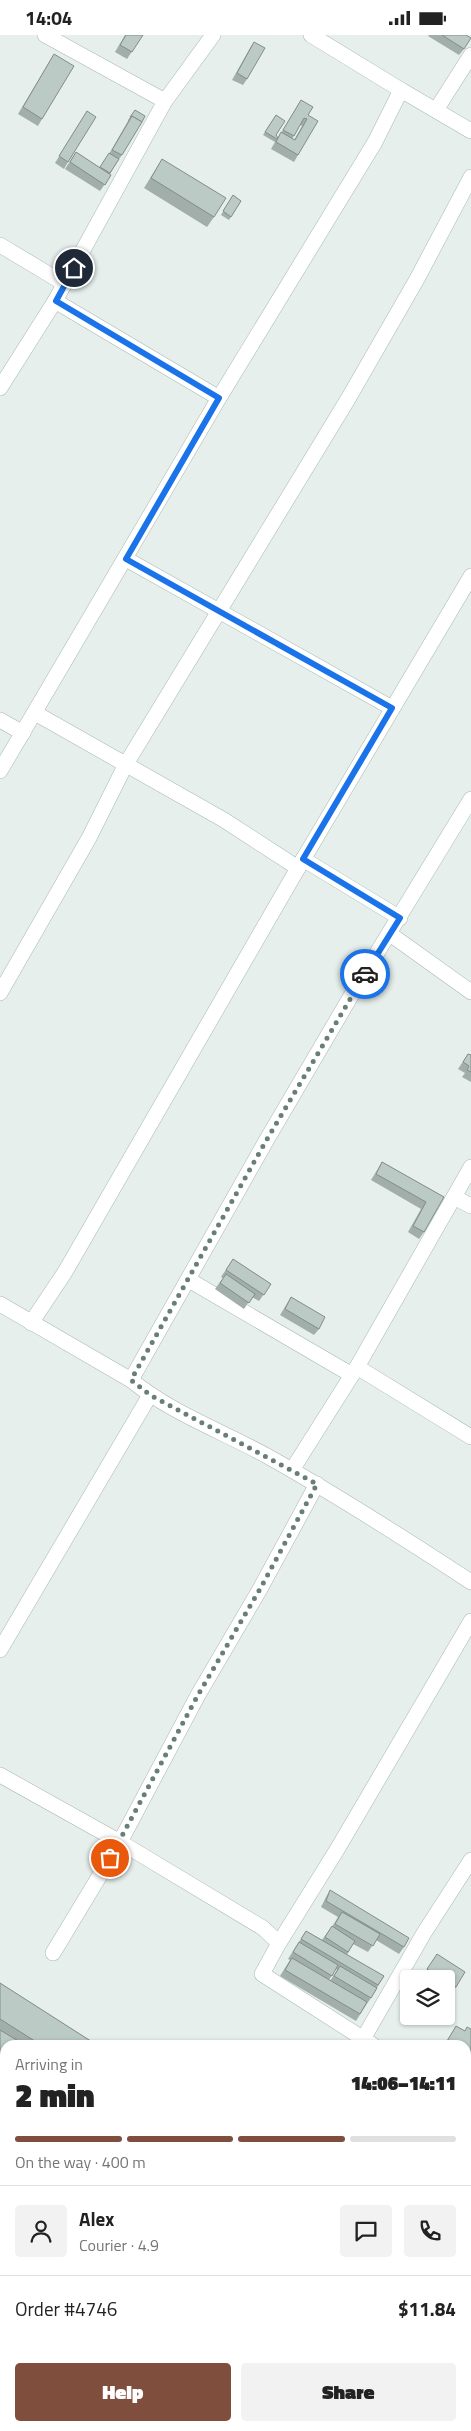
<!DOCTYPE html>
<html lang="en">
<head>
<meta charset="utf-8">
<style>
  :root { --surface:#fff; --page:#f2f2f2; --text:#222; --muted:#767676; --line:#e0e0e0; --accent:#804e3d }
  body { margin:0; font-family:"Titillium Web",sans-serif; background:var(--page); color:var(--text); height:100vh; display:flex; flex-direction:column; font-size:19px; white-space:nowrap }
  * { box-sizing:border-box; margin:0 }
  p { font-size:16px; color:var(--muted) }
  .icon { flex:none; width:28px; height:28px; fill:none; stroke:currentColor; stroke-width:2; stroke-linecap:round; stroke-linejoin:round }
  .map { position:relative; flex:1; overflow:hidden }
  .panel { position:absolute; left:0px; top:2005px; width:471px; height:391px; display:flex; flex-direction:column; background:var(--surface); border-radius:15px 15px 0 0; box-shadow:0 1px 4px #0004 }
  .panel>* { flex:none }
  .tools { position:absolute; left:400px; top:1935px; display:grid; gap:10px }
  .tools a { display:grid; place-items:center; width:55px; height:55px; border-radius:5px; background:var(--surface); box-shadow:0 1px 4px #0004; font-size:25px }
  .pin { position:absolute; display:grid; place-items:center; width:42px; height:42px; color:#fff; margin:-21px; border:2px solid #fff; border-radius:50%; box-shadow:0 1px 5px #0007 }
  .courier { position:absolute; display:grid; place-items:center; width:50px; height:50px; margin:-25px; border:4px solid #1a73e8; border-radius:50%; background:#fff; color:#222; box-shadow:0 1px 6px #0007 }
  .headline em { font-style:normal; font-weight:800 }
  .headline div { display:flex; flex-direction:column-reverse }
  .headline { display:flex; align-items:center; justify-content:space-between; height:85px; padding:0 15px }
  h1 { font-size:32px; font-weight:800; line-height:38px }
  .bar { display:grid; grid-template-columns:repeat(4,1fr); gap:8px 5px; align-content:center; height:60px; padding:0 15px }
  .bar i { height:6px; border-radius:4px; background:var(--line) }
  .bar .selected { background:var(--accent) }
  .bar p { grid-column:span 4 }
  .line { display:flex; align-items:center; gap:12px; padding:0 15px; border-top:1px solid var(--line) }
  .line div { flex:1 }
  .round { display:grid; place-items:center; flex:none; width:52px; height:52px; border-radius:5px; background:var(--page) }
  .action { display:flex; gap:10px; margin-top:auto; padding:10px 15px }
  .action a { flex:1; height:58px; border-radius:5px; background:var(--accent); color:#fff; font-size:20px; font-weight:800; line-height:58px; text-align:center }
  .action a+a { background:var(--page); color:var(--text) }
  .status { display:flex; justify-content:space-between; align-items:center; height:35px; padding:0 25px; background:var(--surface); direction:ltr }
  .status svg { height:14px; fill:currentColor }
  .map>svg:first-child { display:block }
</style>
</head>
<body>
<div class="status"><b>14:04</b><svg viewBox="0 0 49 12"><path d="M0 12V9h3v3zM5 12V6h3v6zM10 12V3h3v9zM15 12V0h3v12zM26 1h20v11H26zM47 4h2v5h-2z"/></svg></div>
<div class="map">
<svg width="471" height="2396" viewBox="0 0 471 2396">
  <rect width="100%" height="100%" fill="#e6efeb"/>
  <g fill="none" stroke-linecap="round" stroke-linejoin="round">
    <defs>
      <g id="street">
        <path d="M 45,0 L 165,66"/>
        <path d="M 401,55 L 471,96"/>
        <path d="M 436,75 L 471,20"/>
        <path d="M 0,210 L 65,249"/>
        <path d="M 55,266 L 219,363"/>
        <path d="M 0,353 L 55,266 L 165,66 L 213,0"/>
        <path d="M 126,524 L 392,673"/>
        <path d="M 35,678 L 224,785 L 298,833"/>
        <path d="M 0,685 L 23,698"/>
        <path d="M 0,736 L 219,363 L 375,107 L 401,55 L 311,0"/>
        <path d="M 303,824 L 400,883"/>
        <path d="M 390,899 L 471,957"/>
        <path d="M 0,958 L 89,803 L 126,729 L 348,364 L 417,244 L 471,142"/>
        <path d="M 454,1162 L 471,1171"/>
        <path d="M 189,1245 L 352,1340"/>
        <path d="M 0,1269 L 131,1345 C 171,1378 222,1396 267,1421 C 337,1460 404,1503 471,1547"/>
        <path d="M 31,1288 L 65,1237 L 298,833 L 471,541"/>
        <path d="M 357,1332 L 471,1402"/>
        <path d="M 131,1345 L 266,1106 L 358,949 L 471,764"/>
        <path d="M 292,1435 L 357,1332 L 471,1132"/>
        <path d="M 0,1615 L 150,1360"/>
        <path d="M 0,1740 L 120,1807 L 263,1893 L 279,1908 L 262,1939 L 373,2010"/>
        <path d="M 279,1908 L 338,1813 L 471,1586"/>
        <path d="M 53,1918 L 120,1807 L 198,1660 L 260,1554 L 317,1449"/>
        <path d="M 363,2004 L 424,1898 L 471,1825"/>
        <path d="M 466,2068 L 471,2071"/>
        <path d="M 466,2188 L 471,2179"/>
      </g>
      <g id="primary">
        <path d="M 466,2285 L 471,2278"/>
        <path d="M 466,2348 L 471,2340"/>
        <path d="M 402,2396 L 405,2391"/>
        <path d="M 439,2396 L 441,2391"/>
      </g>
    </defs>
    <use href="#street" stroke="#a8b8b2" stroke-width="16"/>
    <use href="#primary" stroke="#c2cac8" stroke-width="16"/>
    <use href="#street" stroke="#fff" stroke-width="15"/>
    <use href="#primary" stroke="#6aa596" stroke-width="15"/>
  </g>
  <g fill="#a1aea9" fill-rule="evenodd">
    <path d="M 125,0 L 143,0 L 127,24 L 115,17 Z"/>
    <path d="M 429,0 L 466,0 L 464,14 L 459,20 L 428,1 Z"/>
    <path d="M 254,7 L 247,44 L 243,50 L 232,45 L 250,13 Z"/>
    <path d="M 54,19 L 42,84 L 38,91 L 18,79 Z"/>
    <path d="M 301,65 L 308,80 L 298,120 L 294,127 L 271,114 L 275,107 L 263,100 L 276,80 L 276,100 L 278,103 ZM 300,90 L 302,91 L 294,105 L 292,104 Z"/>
    <path d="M 135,75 L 142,87 L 122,120 L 117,127 L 110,139 L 111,140 L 100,156 L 65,134 L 76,117 L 100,133 L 109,119 L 128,86 L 128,85 Z"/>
    <path d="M 87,76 L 68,127 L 64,134 L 55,128 Z"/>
    <path d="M 162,124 L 214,182 L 207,192 L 144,153 Z"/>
    <path d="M 233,160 L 241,166 L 229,185 L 221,180 Z"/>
    <path d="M 468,1019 L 471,1020 L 471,1047 L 462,1042 L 465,1038 L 458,1034 Z"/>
    <path d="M 382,1127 L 444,1162 L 424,1197 L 419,1204 L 408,1197 L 421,1174 L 371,1145 Z"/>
    <path d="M 233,1224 L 271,1249 L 259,1266 L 252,1262 L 244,1274 L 215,1254 L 223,1243 L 221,1242 Z"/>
    <path d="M 291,1262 L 319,1294 L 314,1300 L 280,1280 Z"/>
    <path d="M 330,1855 L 404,1912 L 399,1919 L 376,1905 L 368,1917 L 353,1909 L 347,1920 L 384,1941 L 371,1963 L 366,1970 L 356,1986 L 280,1941 L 290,1925 L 288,1924 L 306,1896 L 322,1905 L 332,1891 L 332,1892 L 338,1882 L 321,1872 L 326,1862 ZM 336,1934 L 337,1935 L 330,1946 L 329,1945 Z"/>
    <path d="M 437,1919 L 456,1952 L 451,1959 L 446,1956 L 446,1944 L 427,1944 L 423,1941 Z"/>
    <path d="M 0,1948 L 97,2010 L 5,2010 L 5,2046 L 0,2043 Z"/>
    <path d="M 456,1991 L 464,1996 L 471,1994 L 471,2046 L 466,2043 L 466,2010 L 444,2010 Z"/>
    <path d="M 5,2177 L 5,2227 L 0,2223 L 0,2184 Z"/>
  </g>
  <g fill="#bbcac4" stroke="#838d89">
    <path d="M 126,0 L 143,0 L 132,17 L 120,10 Z"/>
    <path d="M 442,0 L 466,0 L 471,3 L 464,14 Z"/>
    <path d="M 254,7 L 265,13 L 247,44 L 237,38 Z"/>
    <path d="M 54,19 L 74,31 L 42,84 L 23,72 Z"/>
    <path d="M 301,65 L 313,72 L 308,80 L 318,86 L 298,120 L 276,107 L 281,97 L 295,105 L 307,84 L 304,83 L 294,101 L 283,95 Z"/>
    <path d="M 135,75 L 145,81 L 142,87 L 132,81 L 131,82 L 130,82 Z"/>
    <path d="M 87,76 L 96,82 L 68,127 L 59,121 Z"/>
    <path d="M 276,80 L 285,86 L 276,100 L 278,103 L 277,104 L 265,97 Z"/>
    <path d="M 132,81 L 142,87 L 122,120 L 112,115 Z"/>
    <path d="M 76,117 L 111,140 L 105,150 L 70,127 Z"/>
    <path d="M 109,118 L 119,124 L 110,138 L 100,132 Z"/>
    <path d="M 162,124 L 226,163 L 214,182 L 151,143 Z"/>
    <path d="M 233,160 L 241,166 L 231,182 L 223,176 Z"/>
    <path d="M 468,1019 L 471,1020 L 471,1037 L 467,1035 L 469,1031 L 463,1027 Z"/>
    <path d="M 382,1127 L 444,1162 L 424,1197 L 413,1191 L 426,1167 L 376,1139 Z"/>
    <path d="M 233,1224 L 271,1249 L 264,1260 L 226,1235 Z"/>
    <path d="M 226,1239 L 255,1259 L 249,1268 L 220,1248 Z"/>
    <path d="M 291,1262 L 325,1282 L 319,1294 L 285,1274 Z"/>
    <path d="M 330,1855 L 409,1903 L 404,1912 L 326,1866 Z"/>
    <path d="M 342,1877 L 380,1899 L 373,1911 L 335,1889 Z"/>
    <path d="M 332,1891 L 355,1906 L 348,1917 L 325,1902 Z"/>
    <path d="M 306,1896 L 384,1941 L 378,1950 L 301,1904 Z"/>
    <path d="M 299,1907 L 338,1930 L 332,1941 L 293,1917 Z"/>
    <path d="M 437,1919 L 465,1937 L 456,1952 L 446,1946 L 446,1944 L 442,1944 L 427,1934 Z"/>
    <path d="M 292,1923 L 367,1967 L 360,1979 L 285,1935 Z"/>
    <path d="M 340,1931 L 377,1953 L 371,1963 L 334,1941 Z"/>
    <path d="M 0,1948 L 97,2010 L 41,2010 L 0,1984 Z"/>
    <path d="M 456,1991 L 465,1996 L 467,1992 L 471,1994 L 471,2032 L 466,2030 L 469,2023 L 466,2021 L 466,2010 L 450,2010 L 446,2008 Z"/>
    <path d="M 0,1995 L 25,2010 L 5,2010 L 5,2033 L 0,2030 Z"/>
    <path d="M 469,2090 L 471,2092 L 471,2130 L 466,2138 L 466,2095 Z"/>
    <path d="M 5,2177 L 5,2213 L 0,2209 L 0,2185 Z"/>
    <path d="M 0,2287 L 5,2291 L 5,2300 L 0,2306 Z"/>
  </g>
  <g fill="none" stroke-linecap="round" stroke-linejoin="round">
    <path stroke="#687f78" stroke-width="5" stroke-dasharray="0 9" d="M 110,1823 L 198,1660 L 260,1554 L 317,1449 L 150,1360 L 131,1345 L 266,1106 L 365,939"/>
    <path stroke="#1a73e8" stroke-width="6" d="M 74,233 L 56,266 L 219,363 L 126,524 L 392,673 L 303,824 L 400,883 L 365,939"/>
  </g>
</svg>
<div class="tools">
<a><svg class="icon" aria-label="layers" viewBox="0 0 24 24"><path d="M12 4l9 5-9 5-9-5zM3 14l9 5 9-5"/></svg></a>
</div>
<div class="pin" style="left:110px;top:1823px;background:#ea580c"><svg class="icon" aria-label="bag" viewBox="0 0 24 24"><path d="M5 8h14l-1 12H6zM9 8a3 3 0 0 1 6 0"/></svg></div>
<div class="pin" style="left:74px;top:233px;background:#1f2937"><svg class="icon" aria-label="home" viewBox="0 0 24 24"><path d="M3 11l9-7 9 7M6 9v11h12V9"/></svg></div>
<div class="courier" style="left:365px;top:939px"><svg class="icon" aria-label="car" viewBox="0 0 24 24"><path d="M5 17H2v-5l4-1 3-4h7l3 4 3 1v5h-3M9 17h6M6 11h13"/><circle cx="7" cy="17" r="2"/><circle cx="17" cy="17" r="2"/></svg></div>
<section class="panel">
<div class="headline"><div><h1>2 min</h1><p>Arriving in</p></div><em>14:06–14:11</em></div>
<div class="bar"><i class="selected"></i><i class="selected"></i><i class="selected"></i><i></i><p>On the way · 400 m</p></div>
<div class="line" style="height:90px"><a class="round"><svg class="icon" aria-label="person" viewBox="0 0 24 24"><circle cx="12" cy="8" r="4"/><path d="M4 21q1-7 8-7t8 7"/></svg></a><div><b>Alex</b><p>Courier · 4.9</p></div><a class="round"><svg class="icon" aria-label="chat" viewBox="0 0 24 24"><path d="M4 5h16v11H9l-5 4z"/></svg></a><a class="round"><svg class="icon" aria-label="phone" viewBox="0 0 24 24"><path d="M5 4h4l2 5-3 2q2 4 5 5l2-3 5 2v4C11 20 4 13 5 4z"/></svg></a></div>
<div class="line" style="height:65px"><div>Order #4746</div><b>$11.84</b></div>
<div class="action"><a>Help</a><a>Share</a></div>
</section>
</div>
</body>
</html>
